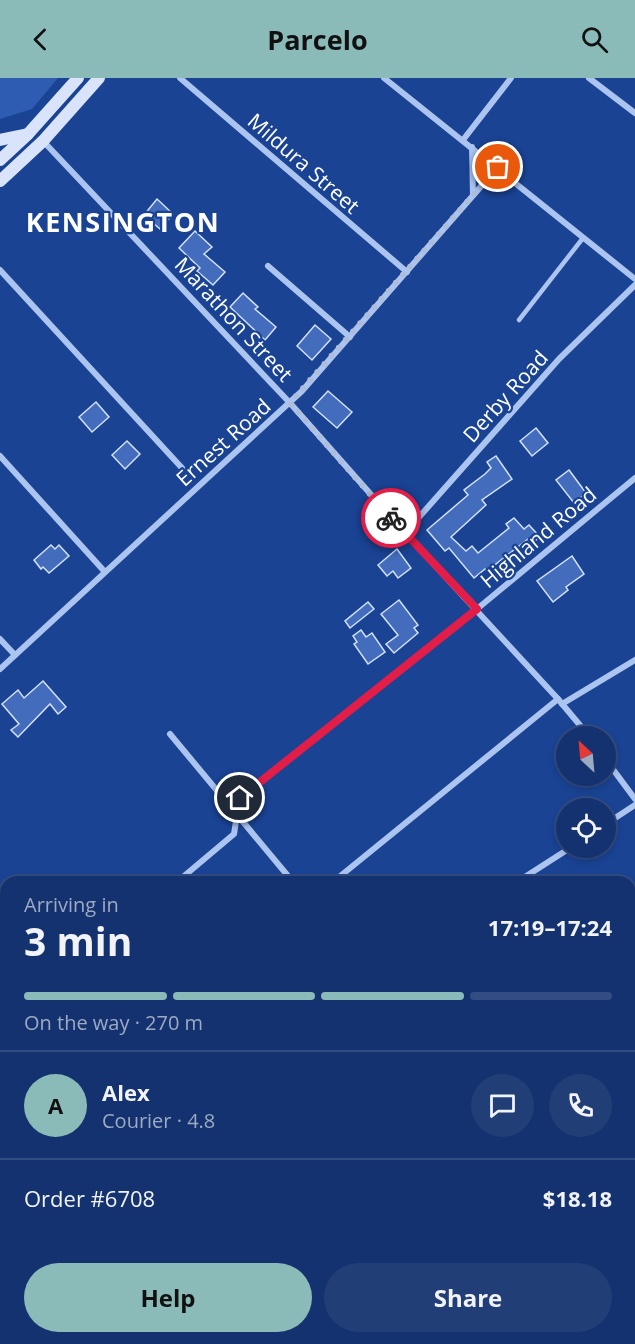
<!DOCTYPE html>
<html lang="en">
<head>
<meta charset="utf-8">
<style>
  :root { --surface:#14326f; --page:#213e77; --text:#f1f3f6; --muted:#9daac3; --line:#334d82; --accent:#8bbbb9 }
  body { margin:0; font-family:"Open Sans",sans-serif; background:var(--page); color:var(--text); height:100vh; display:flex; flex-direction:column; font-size:22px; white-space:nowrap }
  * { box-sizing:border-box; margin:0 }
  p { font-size:20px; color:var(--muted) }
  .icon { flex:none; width:33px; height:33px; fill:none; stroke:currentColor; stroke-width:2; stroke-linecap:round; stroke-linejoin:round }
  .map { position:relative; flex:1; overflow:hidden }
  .drawer { position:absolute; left:0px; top:798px; width:636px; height:468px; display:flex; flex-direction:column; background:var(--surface); border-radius:18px 18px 0 0; box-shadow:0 3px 9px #0003,0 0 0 2px var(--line) }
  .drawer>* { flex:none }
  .needle { width:39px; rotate:334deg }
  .controls { position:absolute; left:556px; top:648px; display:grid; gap:12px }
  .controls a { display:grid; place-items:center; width:60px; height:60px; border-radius:50%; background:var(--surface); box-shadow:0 3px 9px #0003,0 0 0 2px var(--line); font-size:30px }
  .pin { position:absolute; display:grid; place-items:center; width:51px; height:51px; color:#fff; margin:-26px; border:3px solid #fff; border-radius:50%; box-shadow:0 2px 6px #0007 }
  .courier { position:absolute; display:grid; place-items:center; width:60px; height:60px; margin:-30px; border:4px solid #e11d48; border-radius:50%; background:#fff; color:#222; box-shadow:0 2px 8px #0007 }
  .overview em { font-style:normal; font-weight:700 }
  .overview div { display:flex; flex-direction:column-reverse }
  .overview { display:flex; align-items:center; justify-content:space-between; height:102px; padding:0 24px }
  h1 { font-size:39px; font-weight:700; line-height:45px }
  .bar { display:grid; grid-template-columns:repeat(4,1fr); gap:9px 6px; align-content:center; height:72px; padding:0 24px }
  .bar i { height:8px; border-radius:4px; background:var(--line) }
  .bar .active { background:var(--accent) }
  .bar p { grid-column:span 4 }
  .line { display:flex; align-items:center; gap:15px; padding:0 24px; border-top:2px solid var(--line) }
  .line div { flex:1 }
  .round { display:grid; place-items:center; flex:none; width:63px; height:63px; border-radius:32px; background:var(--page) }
  .primary-button { display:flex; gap:12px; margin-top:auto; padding:12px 24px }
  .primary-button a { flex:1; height:69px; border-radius:36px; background:var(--accent); color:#111; font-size:24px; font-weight:700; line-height:69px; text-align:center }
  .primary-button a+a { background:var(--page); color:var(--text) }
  header { display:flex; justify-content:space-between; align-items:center; height:78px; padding:0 24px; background:var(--accent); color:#111; font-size:27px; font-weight:700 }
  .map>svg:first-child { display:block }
</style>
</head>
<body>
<header><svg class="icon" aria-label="back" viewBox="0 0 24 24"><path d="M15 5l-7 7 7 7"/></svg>Parcelo<svg class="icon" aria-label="search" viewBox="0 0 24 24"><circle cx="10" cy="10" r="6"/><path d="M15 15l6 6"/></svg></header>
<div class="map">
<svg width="635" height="1266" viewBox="0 0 635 1266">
  <rect width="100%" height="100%" fill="#1a4394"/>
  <g fill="#2e5cb3">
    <path d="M 0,0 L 58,0 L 32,31 L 0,41 Z"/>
    <path d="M 122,1260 L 485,1260 L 476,1266 L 113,1266 Z"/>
  </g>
  <g fill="#436cbc" stroke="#d2e1fb" stroke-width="1.5">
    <path d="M 157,121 L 173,136 L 160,151 L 144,137 Z"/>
    <path d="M 195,153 L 212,169 L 204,176 L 225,194 L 213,207 L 197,193 L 200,190 L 179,170 Z"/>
    <path d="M 243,215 L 258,229 L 255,231 L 276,249 L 265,262 L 230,229 Z"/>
    <path d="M 315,247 L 331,261 L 312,282 L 297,268 Z"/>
    <path d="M 328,313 L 352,334 L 337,350 L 313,329 Z"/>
    <path d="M 96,324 L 109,339 L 92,354 L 79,339 Z"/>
    <path d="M 536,350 L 548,365 L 532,378 L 520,363 Z"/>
    <path d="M 127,363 L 140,376 L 125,391 L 112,377 Z"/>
    <path d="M 496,378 L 512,401 L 482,422 L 486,427 L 451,459 L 466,473 L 472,468 L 478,475 L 509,450 L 506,446 L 514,440 L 524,451 L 529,447 L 540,459 L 531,466 L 528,461 L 487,493 L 485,491 L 474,500 L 449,470 L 445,473 L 427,452 L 468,417 L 464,412 L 485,396 L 491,390 L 487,384 Z"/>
    <path d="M 569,392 L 586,415 L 574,425 L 556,402 Z"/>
    <path d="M 51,467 L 55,471 L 59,467 L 69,478 L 49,495 L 43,489 L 41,491 L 34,482 Z"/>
    <path d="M 397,471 L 411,490 L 398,500 L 393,493 L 387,498 L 378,487 Z"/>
    <path d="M 572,478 L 584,496 L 566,509 L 568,512 L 553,524 L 537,503 Z"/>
    <path d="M 399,522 L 418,547 L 414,550 L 418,555 L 394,575 L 386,566 L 398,557 L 381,536 Z"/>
    <path d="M 368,524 L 374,531 L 350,550 L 345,543 Z"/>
    <path d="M 361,552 L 366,559 L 372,555 L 385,574 L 368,586 L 354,566 L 357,564 L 353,558 Z"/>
    <path d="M 43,603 L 66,629 L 58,636 L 50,626 L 18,659 L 11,652 L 19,646 L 2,626 L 18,612 L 24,620 Z"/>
  </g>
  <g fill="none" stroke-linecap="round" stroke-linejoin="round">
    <g stroke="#abc4f0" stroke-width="4.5">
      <path d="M 519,242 L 583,160"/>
      <path d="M 0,1083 L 6,1078"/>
    </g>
    <g stroke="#abc4f0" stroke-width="6">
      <path d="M 180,0 L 407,194"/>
      <path d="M 384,0 L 635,201"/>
      <path d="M 589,0 L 635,35"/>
      <path d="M 463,62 L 511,0"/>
      <path d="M 43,63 L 290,325 L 405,455 L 558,621 L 589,658"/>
      <path d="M 472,69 L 473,117"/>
      <path d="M 268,188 L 350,259"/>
      <path d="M 0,192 L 182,390"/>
      <path d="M 0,378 L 105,494"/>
      <path d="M 405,455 L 559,281 L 635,207"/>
      <path d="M 0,561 L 15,577"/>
      <path d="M 0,591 L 302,313 L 498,89"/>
      <path d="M 562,626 L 635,582"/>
      <path d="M 170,656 L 293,804"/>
      <path d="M 606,682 L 635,721"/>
      <path d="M 606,746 L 635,727"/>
      <path d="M 177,804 L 234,756 L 239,724 L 243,717 L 477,531 L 635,400"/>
      <path d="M 333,804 L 558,621"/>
      <path d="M 517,804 L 570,770"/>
      <path d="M 630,876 L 635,872"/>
      <path d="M 0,948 L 6,943"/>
      <path d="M 630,1026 L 635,1022"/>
      <path d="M 630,1174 L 635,1171"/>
      <path d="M 600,1260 L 604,1266"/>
      <path d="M 490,1266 L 500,1260"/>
    </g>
    <g stroke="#d9e4fb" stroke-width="12">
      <path d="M 0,62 L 28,56"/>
      <path d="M 0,82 L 28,56 L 78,0"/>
      <path d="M 0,103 L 43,63 L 99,0"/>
    </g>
  </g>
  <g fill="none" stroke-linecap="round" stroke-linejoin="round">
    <path stroke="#afbdda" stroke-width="6" stroke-dasharray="0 10.8" d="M 391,440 L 290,325 L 498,89"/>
    <path stroke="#e11d48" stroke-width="8" d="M 240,720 L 477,531 L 391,440"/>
  </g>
  <g text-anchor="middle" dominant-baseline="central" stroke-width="4.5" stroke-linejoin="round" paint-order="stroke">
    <g font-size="21" fill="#fff" stroke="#1a4394">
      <text transform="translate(304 85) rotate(41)">Mildura Street</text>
      <text transform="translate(234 241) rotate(47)">Marathon Street</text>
      <text transform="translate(505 318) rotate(-48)">Derby Road</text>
      <text transform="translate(223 364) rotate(-42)">Ernest Road</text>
      <text transform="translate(538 459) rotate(-40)">Highland Road</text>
    </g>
    <g font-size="27" font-weight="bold" letter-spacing="1.5" fill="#fff" stroke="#1a4394">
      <text x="123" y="143">KENSINGTON</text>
    </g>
  </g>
</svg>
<div class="controls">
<a><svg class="needle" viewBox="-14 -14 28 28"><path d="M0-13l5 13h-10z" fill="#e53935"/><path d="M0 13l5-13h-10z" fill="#9daac3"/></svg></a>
<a><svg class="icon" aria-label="locate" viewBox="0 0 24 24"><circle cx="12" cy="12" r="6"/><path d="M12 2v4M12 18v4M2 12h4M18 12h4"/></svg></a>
</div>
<div class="pin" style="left:498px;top:89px;background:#ea580c"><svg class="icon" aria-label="bag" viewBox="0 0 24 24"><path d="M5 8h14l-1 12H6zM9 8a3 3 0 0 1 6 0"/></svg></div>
<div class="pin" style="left:240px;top:720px;background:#1f2937"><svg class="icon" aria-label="home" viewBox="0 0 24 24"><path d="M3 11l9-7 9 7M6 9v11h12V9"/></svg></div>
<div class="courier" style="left:391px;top:440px"><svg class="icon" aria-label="bike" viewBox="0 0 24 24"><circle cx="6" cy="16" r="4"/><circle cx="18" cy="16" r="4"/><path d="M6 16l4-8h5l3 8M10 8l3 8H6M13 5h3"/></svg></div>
<section class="drawer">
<div class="overview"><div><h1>3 min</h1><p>Arriving in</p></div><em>17:19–17:24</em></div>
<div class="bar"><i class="active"></i><i class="active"></i><i class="active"></i><i></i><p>On the way · 270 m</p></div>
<div class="line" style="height:108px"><b class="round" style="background:var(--accent);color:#111">A</b><div><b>Alex</b><p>Courier · 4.8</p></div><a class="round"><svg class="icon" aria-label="chat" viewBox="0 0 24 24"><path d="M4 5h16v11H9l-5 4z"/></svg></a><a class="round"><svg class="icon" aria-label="phone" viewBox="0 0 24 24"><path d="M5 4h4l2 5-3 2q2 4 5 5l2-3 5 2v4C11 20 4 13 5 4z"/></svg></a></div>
<div class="line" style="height:78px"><div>Order #6708</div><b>$18.18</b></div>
<div class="primary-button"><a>Help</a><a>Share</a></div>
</section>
</div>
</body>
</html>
